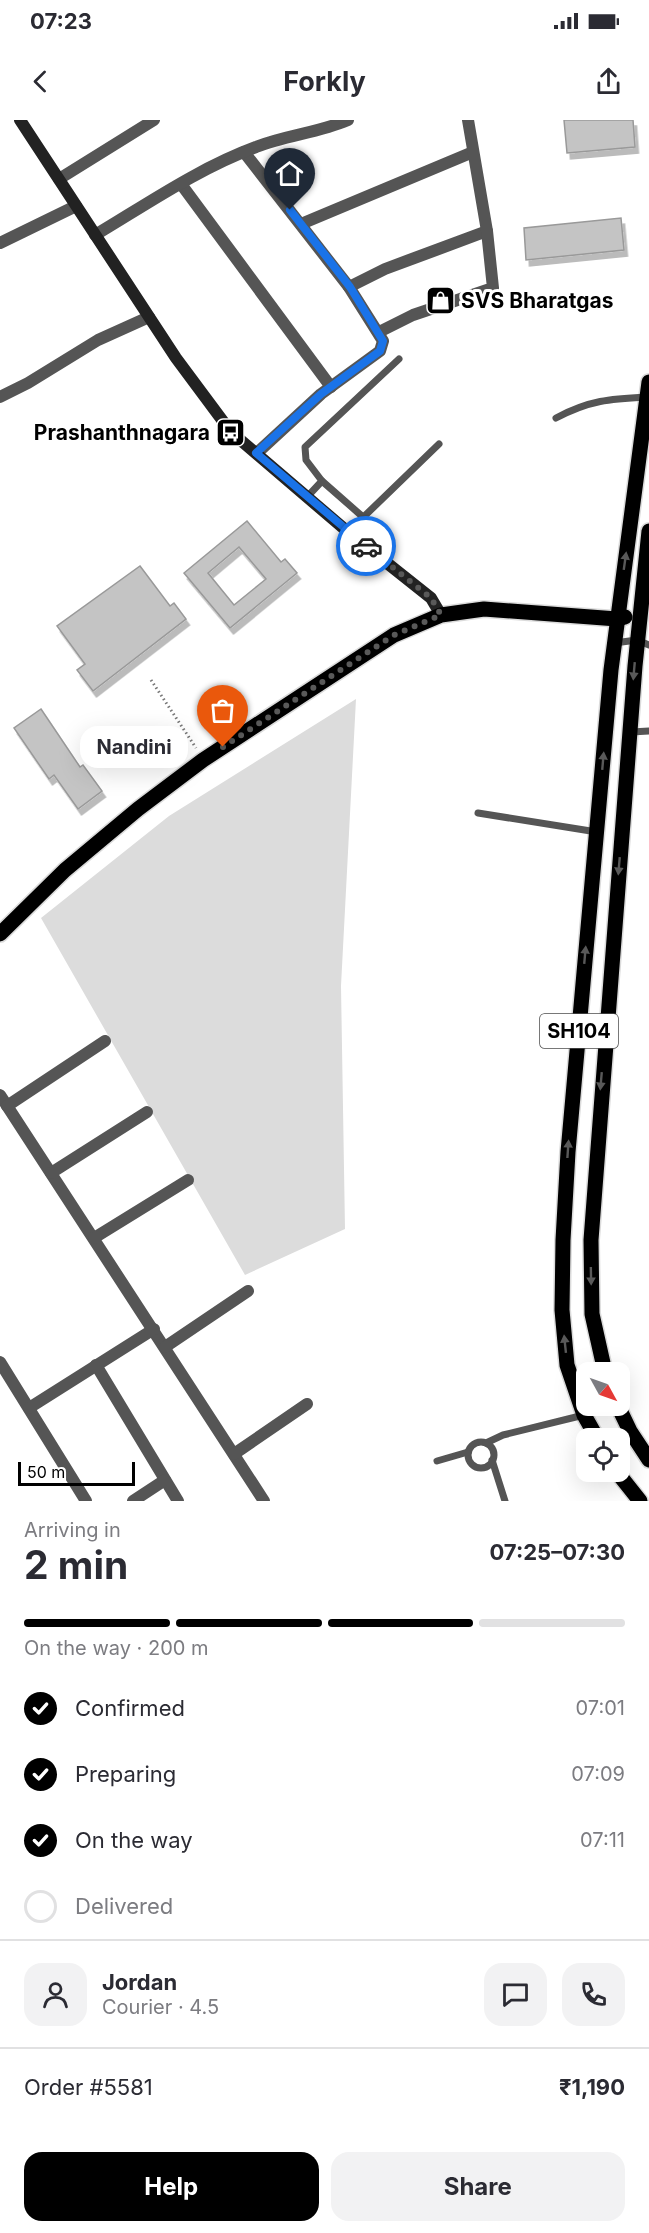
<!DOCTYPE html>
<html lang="en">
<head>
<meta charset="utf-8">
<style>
  :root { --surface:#fff; --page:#f2f2f3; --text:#2b2b33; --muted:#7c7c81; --line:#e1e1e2; --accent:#000 }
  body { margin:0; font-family:Inter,sans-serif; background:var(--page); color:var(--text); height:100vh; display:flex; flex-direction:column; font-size:22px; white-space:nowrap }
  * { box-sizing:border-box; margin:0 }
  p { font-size:20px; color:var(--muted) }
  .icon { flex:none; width:33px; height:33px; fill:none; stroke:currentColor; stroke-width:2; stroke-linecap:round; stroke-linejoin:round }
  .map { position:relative; height:1381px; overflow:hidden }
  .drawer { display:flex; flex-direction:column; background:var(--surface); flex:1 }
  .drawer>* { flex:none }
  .needle { width:39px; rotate:130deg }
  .fabs { position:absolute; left:576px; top:1242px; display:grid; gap:12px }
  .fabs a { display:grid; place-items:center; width:54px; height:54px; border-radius:12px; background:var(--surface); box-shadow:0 6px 24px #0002; font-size:30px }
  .scale { position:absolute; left:18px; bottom:15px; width:117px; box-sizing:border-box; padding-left:6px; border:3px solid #000; border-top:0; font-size:16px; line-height:21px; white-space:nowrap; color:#000; -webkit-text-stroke:4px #fff; paint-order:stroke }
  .pin { position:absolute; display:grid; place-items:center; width:51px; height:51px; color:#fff; margin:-62px -26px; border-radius:50% 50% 50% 0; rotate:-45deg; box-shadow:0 0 6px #0007 }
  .pin .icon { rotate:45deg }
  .courier { position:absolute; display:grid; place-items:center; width:60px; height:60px; margin:-30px; border:4px solid #1a73e8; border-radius:50%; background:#fff; color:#222; box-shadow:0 2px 8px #0007 }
  .bubble { position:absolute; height:42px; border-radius:18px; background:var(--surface); box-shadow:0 6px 24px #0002; font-size:20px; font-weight:700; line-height:42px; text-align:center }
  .head em { font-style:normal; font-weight:700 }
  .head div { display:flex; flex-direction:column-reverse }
  .head { display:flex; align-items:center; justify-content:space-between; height:102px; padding:0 24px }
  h1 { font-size:39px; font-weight:700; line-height:45px }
  .bar { display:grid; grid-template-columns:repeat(4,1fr); gap:9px 6px; align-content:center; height:72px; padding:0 24px }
  .bar i { height:8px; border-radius:4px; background:var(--line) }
  .bar .on { background:var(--accent) }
  .bar p { grid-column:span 4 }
  .line { display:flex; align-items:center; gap:15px; padding:0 24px; border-top:2px solid var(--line) }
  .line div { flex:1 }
  .round { display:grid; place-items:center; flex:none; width:63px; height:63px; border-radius:18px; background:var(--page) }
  ol { padding:0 24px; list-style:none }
  li { display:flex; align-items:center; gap:18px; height:66px }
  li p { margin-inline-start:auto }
  li .icon { padding:6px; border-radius:50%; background:var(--accent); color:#fff; stroke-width:4 }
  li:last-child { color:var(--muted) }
  li i { width:33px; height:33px; border:3px solid var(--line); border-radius:50% }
  .cta { display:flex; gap:12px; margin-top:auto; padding:12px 24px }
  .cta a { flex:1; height:69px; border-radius:18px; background:var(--accent); color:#fff; font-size:24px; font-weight:700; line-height:69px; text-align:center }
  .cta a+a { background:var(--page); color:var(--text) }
  .status { display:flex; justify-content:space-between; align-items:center; height:42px; padding:0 30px; background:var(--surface); direction:ltr }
  .status svg { height:16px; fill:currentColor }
  header { display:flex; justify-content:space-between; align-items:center; height:78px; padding:0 24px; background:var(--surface); font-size:27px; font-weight:700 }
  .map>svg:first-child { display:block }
</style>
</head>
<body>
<div class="status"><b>07:23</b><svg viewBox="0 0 49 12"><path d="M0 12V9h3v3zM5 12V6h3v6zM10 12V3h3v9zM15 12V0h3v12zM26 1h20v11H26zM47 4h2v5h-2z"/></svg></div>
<header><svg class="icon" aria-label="back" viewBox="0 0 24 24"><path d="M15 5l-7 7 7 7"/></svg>Forkly<svg class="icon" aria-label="share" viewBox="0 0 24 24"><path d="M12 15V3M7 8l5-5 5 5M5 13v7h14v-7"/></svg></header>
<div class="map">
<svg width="649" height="1381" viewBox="0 0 649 1381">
  <defs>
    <filter id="shadow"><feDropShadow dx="3.5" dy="6" stdDeviation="0" flood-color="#0004"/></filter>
  </defs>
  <rect width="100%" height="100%" fill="#fff"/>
  <path fill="#dcdcdc" d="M 356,579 L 341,866 L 345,1109 L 245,1155 L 41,798 L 169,696 Z"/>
  <g fill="#c4c4c4" stroke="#999" stroke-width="1.5" fill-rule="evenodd" filter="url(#shadow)">
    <path d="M 564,0 L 633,0 L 635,27 L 567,33 Z"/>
    <path d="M 621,98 L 624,130 L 526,140 L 524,108 Z"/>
    <path d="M 247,401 L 281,442 L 285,439 L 297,453 L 230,508 L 184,453 ZM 239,427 L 266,459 L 234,485 L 208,453 Z"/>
    <path d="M 140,446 L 170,486 L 174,483 L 186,499 L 93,571 L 77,550 L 85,544 L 57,506 Z"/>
    <path d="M 41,589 L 80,647 L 83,645 L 102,671 L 78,689 L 54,655 L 49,659 L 14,608 Z"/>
  </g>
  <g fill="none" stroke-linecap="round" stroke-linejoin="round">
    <defs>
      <g id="primary">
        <path d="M 0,814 L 65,750 L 138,689 L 203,640 L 394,515 L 441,495 L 484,489 L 617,499 L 625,497"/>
        <path d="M 605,1252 L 592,1194 L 591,1120 L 635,546 L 649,411"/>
        <path d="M 618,1286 L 630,1311 L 649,1340"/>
        <path d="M 597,1318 L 584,1295 L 567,1245 L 562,1190 L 563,1120 L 568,1032 L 611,550 L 649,262"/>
        <path d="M 617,1352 L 640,1381"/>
      </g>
    </defs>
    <use href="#primary" stroke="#dbdbdb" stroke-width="18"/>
    <path stroke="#777" stroke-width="3" stroke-dasharray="1.5 3" stroke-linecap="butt" d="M 151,560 L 196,628"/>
    <g stroke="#555" stroke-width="7">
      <path d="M 556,298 C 590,280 610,279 647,277"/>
      <path d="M 322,361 L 363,397"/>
      <path d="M 307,377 L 322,361 L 306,340 L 305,327 L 399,239"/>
      <path d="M 348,412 L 439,324"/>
      <path d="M 614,523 L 637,520 L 649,525"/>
      <path d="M 631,612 L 649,611"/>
      <path d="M 478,693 L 597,712"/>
      <circle cx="481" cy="1335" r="13"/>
      <path d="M 486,1323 L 503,1315 L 584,1295"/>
      <path d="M 492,1340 L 505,1381"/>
      <path d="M 437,1341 L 468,1332"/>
    </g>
    <g stroke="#555" stroke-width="12">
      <path d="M 244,32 L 349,167 L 383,221 L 380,231 L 321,274 L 257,333"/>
      <path d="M 59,59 L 154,0"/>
      <path d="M 181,64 L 331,267"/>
      <path d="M 301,104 L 473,32"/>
      <path d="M 95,115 C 147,84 199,48 256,27 C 286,15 318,13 348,0"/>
      <path d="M 0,123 L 76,86"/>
      <path d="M 349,167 L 385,149 L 487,111"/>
      <path d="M 379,212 L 413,195 L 493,168 L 487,111 L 468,0"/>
      <path d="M 0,277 L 28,263 L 98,220 L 149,197"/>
      <path d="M 0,975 L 264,1381"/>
      <path d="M 7,986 L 105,921"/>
      <path d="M 51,1053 L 147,992"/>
      <path d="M 94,1118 L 188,1060"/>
      <path d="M 165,1227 L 248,1171"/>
      <path d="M 0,1242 L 86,1381"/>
      <path d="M 96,1245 L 178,1381"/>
      <path d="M 29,1288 L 154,1209"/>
      <path d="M 234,1334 L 307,1284"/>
      <path d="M 133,1381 L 165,1360"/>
    </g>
    <path stroke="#222" stroke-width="12" d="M 20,0 L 176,238 L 231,312 L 348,412 L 431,478 L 441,495"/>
    <use href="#primary" stroke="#000" stroke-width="15"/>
  </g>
  <defs><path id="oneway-solid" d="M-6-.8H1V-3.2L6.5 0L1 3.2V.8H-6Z" transform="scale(1.5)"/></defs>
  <g fill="#595959">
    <use href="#oneway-solid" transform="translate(625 441) rotate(-82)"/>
    <use href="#oneway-solid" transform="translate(634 551) rotate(95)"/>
    <use href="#oneway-solid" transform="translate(603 641) rotate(-85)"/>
    <use href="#oneway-solid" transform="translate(619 746) rotate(95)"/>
    <use href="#oneway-solid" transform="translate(585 835) rotate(-85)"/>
    <use href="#oneway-solid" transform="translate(601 961) rotate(95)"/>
    <use href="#oneway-solid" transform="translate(568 1029) rotate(-86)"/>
    <use href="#oneway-solid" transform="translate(591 1156) rotate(89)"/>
    <use href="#oneway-solid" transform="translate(565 1224) rotate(-96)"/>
  </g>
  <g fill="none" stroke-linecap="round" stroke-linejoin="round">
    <path stroke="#595959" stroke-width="6" stroke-dasharray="0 10.8" d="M 223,627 L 394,515 L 441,495 L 431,478 L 366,426"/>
    <path stroke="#1a73e8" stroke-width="8" d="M 290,90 L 350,167 L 383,221 L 380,231 L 321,274 L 256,333 L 366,426"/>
  </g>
  <defs>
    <symbol id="shop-square" viewBox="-11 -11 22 22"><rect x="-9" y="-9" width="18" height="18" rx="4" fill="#000" stroke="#fff"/><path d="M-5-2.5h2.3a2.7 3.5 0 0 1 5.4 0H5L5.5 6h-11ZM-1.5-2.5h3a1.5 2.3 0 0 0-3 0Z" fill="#fff"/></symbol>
    <symbol id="bus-square" viewBox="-11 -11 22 22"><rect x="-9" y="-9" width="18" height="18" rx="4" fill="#000" stroke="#fff"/><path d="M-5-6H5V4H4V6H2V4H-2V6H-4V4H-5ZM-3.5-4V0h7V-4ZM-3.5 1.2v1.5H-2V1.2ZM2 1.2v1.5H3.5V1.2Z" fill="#fff"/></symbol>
  </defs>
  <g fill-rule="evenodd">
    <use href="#shop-square" x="424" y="164" width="33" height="33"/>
    <use href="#bus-square" x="214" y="296" width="33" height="33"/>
  </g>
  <g text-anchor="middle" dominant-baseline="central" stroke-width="6" stroke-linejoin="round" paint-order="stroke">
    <rect fill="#fff" stroke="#4c4c4c" stroke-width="1.5" x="540" y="894" width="78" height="34" rx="4.5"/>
    <g font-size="20" font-weight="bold" fill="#000">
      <text x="579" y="911">SH104</text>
    </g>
    <g font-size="21" font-weight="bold" fill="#000" stroke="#fff" text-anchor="start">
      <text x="461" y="180">SVS Bharatgas</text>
      <text x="210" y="312" text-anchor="end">Prashanthnagara</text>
    </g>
  </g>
</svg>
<div class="fabs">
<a><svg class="needle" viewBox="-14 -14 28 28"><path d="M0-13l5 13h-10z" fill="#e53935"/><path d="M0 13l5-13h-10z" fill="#7c7c81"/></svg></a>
<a><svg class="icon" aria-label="locate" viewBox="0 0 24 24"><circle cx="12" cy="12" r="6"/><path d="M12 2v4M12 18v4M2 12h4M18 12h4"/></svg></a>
</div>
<div class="scale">50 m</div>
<div class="pin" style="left:223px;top:627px;background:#ea580c"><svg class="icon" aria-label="bag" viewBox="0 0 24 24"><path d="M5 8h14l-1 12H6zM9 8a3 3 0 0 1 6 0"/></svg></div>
<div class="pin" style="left:290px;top:90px;background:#1f2937"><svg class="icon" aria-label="home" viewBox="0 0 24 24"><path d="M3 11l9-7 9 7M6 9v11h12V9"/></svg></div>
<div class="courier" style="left:366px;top:426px"><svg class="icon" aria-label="car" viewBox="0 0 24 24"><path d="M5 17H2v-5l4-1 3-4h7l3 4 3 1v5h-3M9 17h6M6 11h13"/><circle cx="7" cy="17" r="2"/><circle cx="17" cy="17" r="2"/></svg></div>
<div class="bubble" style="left:80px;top:606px;width:108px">Nandini</div>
</div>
<section class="drawer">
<div class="head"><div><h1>2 min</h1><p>Arriving in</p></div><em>07:25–07:30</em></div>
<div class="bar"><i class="on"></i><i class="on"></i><i class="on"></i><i></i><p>On the way · 200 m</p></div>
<ol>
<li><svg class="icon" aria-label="check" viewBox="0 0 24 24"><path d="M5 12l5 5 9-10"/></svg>Confirmed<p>07:01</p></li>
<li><svg class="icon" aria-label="check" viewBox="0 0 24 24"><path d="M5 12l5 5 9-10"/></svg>Preparing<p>07:09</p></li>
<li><svg class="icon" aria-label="check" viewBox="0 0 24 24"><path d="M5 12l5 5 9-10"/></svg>On the way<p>07:11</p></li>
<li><i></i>Delivered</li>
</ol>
<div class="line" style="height:108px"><a class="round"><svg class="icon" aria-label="person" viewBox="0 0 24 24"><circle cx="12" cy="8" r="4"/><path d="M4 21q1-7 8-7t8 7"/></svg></a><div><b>Jordan</b><p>Courier · 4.5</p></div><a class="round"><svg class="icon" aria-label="chat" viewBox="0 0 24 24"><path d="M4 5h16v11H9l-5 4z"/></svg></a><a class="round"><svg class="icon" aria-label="phone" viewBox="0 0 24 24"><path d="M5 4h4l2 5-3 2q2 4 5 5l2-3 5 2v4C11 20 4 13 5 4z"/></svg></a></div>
<div class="line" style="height:78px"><div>Order #5581</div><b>₹1,190</b></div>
<div class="cta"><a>Help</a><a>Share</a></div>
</section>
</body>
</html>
